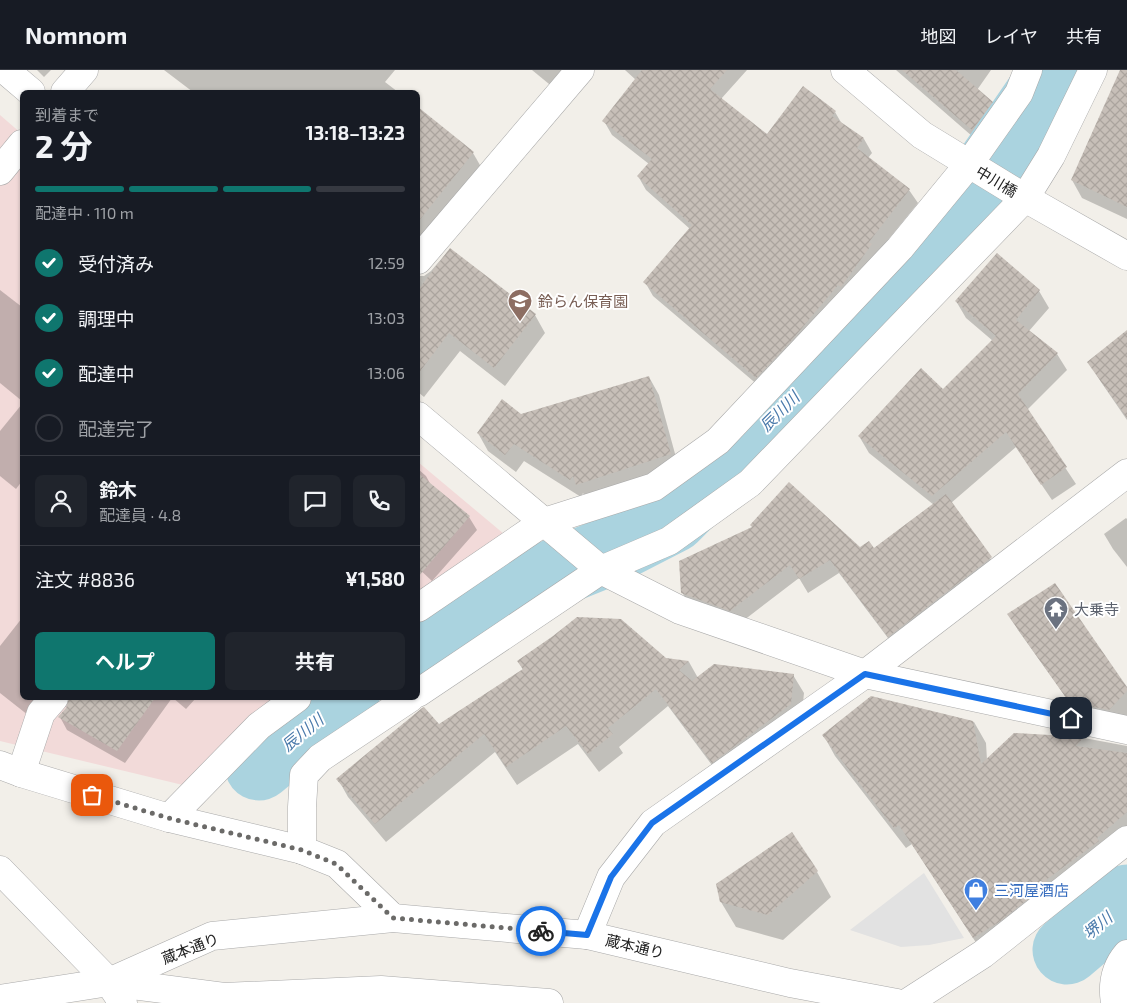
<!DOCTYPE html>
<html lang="ja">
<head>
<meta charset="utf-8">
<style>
  :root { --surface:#171b24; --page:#20242c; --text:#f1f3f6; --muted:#9ea1a6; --line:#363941; --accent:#0f766e }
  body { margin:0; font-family:"Exo 2","Noto Sans JP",sans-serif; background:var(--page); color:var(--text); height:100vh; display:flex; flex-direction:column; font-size:19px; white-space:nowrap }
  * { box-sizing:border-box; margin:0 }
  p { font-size:16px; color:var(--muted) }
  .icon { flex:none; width:28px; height:28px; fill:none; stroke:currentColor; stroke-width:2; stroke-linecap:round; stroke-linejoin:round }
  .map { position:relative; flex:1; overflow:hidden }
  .details { position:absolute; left:20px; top:20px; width:400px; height:610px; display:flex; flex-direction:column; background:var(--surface); border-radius:8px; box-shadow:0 1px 4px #0004 }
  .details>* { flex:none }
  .pin { position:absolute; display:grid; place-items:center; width:42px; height:42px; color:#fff; margin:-21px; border-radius:10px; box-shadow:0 2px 8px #0006 }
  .courier { position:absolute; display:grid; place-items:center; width:50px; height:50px; margin:-25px; border:4px solid #1a73e8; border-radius:50%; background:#fff; color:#222; box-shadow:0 1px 6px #0007 }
  .overview em { font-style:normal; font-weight:700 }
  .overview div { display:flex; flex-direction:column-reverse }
  .overview { display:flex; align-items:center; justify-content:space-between; height:85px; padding:0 15px }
  h1 { font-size:32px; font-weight:700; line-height:38px }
  .bar { display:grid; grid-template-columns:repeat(4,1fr); gap:8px 5px; align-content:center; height:60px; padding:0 15px }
  .bar i { height:6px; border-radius:4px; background:var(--line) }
  .bar .active { background:var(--accent) }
  .bar p { grid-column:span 4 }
  .line { display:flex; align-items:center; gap:12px; padding:0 15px; border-top:1px solid var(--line) }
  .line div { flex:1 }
  .round { display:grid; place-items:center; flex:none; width:52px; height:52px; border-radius:8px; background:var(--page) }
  ol { padding:0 15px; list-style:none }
  li { display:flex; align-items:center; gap:15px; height:55px }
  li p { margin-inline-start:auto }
  li .icon { padding:5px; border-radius:50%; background:var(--accent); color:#fff; stroke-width:4 }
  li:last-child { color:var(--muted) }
  li i { width:28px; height:28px; border:2px solid var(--line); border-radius:50% }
  .action { display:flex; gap:10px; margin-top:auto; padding:10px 15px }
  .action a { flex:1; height:58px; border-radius:8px; background:var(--accent); color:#fff; font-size:20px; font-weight:700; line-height:58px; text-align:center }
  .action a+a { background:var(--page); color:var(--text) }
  header { display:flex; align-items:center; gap:30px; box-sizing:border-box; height:70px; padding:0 25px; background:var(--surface); border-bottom:1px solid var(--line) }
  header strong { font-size:24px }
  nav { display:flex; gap:28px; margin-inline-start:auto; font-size:18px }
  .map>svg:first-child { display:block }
</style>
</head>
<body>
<header>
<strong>Nomnom</strong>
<nav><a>地図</a><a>レイヤ</a><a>共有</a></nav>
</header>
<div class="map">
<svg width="1127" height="933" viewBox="0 0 1127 933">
  <defs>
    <pattern id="building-cross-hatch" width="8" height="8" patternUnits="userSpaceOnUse" patternTransform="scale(1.25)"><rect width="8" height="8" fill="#c7bfb8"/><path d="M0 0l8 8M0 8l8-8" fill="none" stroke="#aba49e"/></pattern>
  </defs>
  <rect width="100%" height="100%" fill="#f2efe9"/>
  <g fill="#f2dad9">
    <path d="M 0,45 L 22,64 L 22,628 L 298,628 L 187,716 L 0,671 Z"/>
    <path d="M 418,392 L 504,464 L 418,532 Z"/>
  </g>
  <path fill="#e2e2e2" d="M 924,803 L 964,868 L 929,875 L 901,877 L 850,860 Z"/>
  <g fill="#0003">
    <path d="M 37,0 L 51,0 L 44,7 Z"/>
    <path d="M 164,0 L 395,0 L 385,12 L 398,22 L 193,22 Z"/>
    <path d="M 532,0 L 581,0 L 560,23 Z"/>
    <path d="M 625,0 L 747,0 L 721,29 L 767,66 L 835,42 L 842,54 L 864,69 L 872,83 L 868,88 L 909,120 L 918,133 L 765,321 L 653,226 L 645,212 L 690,159 L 646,120 L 638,106 L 649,94 L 612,65 L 604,51 L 636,10 Z"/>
    <path d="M 896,0 L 991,0 L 977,20 L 992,33 L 1000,47 L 980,73 Z"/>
    <path d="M 1127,34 L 1127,149 L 1082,128 L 1072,110 Z"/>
    <path d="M 418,38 L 473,83 L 484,102 L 418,197 Z"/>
    <path d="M 449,180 L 535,245 L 545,263 L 505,316 L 460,281 L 424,327 L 418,322 L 418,206 L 424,206 L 431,201 Z"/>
    <path d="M 997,185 L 1039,221 L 1049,238 L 1029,261 L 1057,284 L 1067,300 L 1027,340 L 1076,414 L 1052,430 L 1016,377 L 951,433 L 990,488 L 999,502 L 897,580 L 839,503 L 808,523 L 799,508 L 739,554 L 690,537 L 682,522 L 680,492 L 860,479 L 874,480 L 934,435 L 869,383 L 859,366 L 943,320 L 993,271 L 966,248 L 956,231 Z"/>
    <path d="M 0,220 L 22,237 L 22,331 L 0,313 Z"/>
    <path d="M 1127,262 L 1127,350 L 1101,312 L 1089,292 Z"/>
    <path d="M 649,307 L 659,325 L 680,402 L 588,432 L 583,423 L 581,427 L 524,391 L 516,402 L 488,381 L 478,363 L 521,346 Z"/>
    <path d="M 22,334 L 22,411 L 16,419 L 0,406 L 0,361 Z"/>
    <path d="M 418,399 L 426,406 L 432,417 L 469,447 L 477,460 L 432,511 L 418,498 Z"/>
    <path d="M 1126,448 L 1127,449 L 1127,497 L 1113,479 L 1104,464 Z"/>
    <path d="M 1009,544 L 1127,619 L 1127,658 L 1080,647 L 1018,560 Z"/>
    <path d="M 22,548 L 22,628 L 54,628 L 33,649 L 0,623 L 0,576 Z"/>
    <path d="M 665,590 L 689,592 L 698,608 L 793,605 L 804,623 L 801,652 L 723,710 L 668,636 L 619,677 L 623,683 L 599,702 L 578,674 L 517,715 L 495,682 L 386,772 L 348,727 L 338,709 L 438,656 L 523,600 L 518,591 Z"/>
    <path d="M 70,628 L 172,628 L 125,693 L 67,660 L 60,647 L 67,639 Z"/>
    <path d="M 173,628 L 196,628 L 186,639 Z"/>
    <path d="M 872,628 L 974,652 L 986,673 L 987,690 L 1014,665 L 1084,668 L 1127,676 L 1127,772 L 986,888 L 912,774 L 906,778 L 835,686 L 824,666 Z"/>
    <path d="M 817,802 L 831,827 L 783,870 L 736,857 L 721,832 Z"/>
  </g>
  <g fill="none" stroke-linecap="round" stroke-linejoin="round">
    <g stroke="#aad3df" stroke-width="69">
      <path d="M 418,583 L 533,512 L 605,483 L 673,448 L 834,286 L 849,280 L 899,229 L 1042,21 L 1052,0"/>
      <path d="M 259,696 L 328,639 L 345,628"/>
      <path d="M 1067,880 L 1127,829"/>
    </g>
  </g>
  <g fill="url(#building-cross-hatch)">
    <path d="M 642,0 L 727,0 L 710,19 L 767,64 L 803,16 L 836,41 L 832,46 L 864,68 L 857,78 L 910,119 L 869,172 L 872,174 L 841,217 L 838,215 L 791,271 L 756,308 L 643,212 L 692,155 L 637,106 L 652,89 L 602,51 Z"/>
    <path d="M 902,0 L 956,0 L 993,32 L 972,60 Z"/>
    <path d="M 1120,0 L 1127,0 L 1127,137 L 1071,110 Z"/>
    <path d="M 418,37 L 474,82 L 418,152 Z"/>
    <path d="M 450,178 L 536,244 L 494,298 L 449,263 L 418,304 L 418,220 Z"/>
    <path d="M 997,183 L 1040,220 L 1016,250 L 1058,283 L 1018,324 L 1067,397 L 1041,415 L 1006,362 L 932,426 L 858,366 L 921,298 L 943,319 L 996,266 L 955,231 Z"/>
    <path d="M 1127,260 L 1127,348 L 1087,292 Z"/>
    <path d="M 649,306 L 671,384 L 576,415 L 573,406 L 570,410 L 514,374 L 505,385 L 477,363 L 502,329 L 521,344 Z"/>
    <path d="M 418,403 L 470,446 L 418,507 Z"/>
    <path d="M 789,412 L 860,477 L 869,471 L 874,478 L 946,424 L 992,487 L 888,567 L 830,490 L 799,509 L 790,495 L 730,541 L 681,523 L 679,491 L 752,457 L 750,455 Z"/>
    <path d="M 1055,513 L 1127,617 L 1127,621 L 1109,640 L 1069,632 L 1007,544 Z"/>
    <path d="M 577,547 L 621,549 L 666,588 L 689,591 L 679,600 L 692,611 L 714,594 L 794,604 L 791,634 L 712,693 L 656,619 L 608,658 L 613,664 L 588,684 L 566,656 L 506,697 L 484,664 L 375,754 L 336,709 L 422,638 L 424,637 L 439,654 L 523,599 L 517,591 L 553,566 Z"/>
    <path d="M 871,626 L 973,651 L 981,694 L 1014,663 L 1084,667 L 1076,676 L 1127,683 L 1127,742 L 1097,768 L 1099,771 L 1046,810 L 1048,813 L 999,852 L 973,868 L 899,755 L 894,758 L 822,665 Z"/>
    <path d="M 69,628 L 155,628 L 117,681 L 58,647 L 66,638 Z"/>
    <path d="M 792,762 L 818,801 L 768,845 L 720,832 L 716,814 Z"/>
  </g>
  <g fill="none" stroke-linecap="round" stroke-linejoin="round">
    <defs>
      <g id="minor">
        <path d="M 5,0 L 31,22"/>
        <path d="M 65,22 L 84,0"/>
        <path d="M 0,101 L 22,74"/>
        <path d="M 418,190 L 580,0"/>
        <path d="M 418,346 L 601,500 L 680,540 L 865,604 L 1127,660"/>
        <path d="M 418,538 L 544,452 L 654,417 L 718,371 L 900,178 L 969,94 L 1019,23 L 1028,0"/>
        <path d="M 418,623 L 601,500 L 669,471 L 750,413 L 1025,128 L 1051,86 L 1093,0"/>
        <path d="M 21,703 L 41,643 L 54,628"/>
        <path d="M 169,748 L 259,656 L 297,628"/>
        <path d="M 302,780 L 302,737 L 304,705 L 320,688 L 410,628"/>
        <path d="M 587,865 L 611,807 L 653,753 L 865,604 L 1127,403"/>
        <path d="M 109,912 L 123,933"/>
        <path d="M 1115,933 C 1112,915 1115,898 1127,884"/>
      </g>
      <g id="tertiary">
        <path d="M 845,0 L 922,65 L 1025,128 L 1127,186"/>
        <path d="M 0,695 L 21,703 L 169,748 L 302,780 L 337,794 L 393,848"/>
        <path d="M 0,800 L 109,912"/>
        <path d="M 109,912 L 224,927 L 381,920 L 549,933"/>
        <path d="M 0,929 L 109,912 L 212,866 L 393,848 L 587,865 L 790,913 L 897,933"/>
        <path d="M 907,933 L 983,884 L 1127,770"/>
      </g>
    </defs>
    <use href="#minor" stroke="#a9a9a9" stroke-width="29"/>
    <use href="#tertiary" stroke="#a9a9a9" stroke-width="29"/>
    <use href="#minor" stroke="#fff" stroke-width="28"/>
    <use href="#tertiary" stroke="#fff" stroke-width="28"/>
  </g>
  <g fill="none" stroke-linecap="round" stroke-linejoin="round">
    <path stroke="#6b6a68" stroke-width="5" stroke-dasharray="0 9" d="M 92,725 L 168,748 L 302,780 L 336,794 L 393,848 L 541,861"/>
    <path stroke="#1a73e8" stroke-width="6" d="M 541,861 L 587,865 L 611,807 L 652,753 L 865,604 L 1071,648"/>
  </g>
  <defs>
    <symbol id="school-pin" viewBox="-11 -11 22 30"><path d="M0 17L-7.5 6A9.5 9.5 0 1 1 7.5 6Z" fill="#8d6e63" stroke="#fff"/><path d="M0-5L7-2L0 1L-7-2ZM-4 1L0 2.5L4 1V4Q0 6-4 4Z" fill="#fff"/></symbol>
    <symbol id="temple-pin" viewBox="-11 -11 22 30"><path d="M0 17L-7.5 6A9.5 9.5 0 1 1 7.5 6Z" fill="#6b7280" stroke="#fff"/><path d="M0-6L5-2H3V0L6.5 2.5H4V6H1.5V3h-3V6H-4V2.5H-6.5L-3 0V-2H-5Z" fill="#fff"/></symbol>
    <symbol id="shop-pin" viewBox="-11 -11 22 30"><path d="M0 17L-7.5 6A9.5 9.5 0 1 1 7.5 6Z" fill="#3f7fe0" stroke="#fff"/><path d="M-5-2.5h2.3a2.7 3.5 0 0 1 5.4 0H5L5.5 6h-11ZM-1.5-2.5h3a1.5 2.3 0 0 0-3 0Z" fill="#fff"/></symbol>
  </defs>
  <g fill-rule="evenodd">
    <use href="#school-pin" x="506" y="217" width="28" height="38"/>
    <use href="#temple-pin" x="1042" y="525" width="28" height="38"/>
    <use href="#shop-pin" x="962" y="806" width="28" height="38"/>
  </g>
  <g text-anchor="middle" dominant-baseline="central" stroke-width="4" stroke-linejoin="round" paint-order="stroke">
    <g font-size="15" fill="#222" stroke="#fff">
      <text transform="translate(997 111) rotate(31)">中川橋</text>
      <text transform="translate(635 876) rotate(13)">蔵本通り</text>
      <text transform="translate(190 878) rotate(-21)">蔵本通り</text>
    </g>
    <g font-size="15" fill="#785e54" stroke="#fff" text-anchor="start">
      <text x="538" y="231">鈴らん保育園</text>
    </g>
    <g font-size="15" fill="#5b616d" stroke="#fff" text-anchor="start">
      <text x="1074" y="539">大乗寺</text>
    </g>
    <g font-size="15" fill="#366cbe" stroke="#fff" text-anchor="start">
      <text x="994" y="820">三河屋酒店</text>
    </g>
    <g font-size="16" font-style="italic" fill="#4a7aab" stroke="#fff">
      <text transform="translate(779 341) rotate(-45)">辰川川</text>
      <text transform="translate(302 662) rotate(-39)">辰川川</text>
      <text transform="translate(1097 855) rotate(-40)">堺川</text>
    </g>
  </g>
</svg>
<div class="pin" style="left:92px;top:725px;background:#ea580c"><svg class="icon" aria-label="bag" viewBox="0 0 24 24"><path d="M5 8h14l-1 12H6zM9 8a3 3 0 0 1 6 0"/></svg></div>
<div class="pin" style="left:1071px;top:648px;background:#1f2937"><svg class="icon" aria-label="home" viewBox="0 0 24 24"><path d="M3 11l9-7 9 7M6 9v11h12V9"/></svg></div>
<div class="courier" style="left:541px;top:861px"><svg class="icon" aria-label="bike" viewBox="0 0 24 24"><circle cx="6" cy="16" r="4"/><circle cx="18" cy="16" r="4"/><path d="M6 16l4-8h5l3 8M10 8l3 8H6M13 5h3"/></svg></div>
<section class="details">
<div class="overview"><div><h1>2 分</h1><p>到着まで</p></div><em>13:18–13:23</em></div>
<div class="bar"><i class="active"></i><i class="active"></i><i class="active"></i><i></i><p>配達中 · 110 m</p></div>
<ol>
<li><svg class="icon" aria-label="check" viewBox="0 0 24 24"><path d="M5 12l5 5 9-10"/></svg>受付済み<p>12:59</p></li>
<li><svg class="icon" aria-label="check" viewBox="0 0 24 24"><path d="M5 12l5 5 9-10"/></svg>調理中<p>13:03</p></li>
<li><svg class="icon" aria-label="check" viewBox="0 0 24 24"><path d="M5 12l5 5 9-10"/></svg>配達中<p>13:06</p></li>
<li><i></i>配達完了</li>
</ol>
<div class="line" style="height:90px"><a class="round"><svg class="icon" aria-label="person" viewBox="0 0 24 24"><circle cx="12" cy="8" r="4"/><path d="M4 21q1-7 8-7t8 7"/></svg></a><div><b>鈴木</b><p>配達員 · 4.8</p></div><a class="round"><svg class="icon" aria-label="chat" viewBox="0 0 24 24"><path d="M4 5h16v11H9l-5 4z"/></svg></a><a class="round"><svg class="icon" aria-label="phone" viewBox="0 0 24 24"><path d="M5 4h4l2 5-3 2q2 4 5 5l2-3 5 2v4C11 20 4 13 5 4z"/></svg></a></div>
<div class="line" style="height:65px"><div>注文 #8836</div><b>¥1,580</b></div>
<div class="action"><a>ヘルプ</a><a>共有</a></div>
</section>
</div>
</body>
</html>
